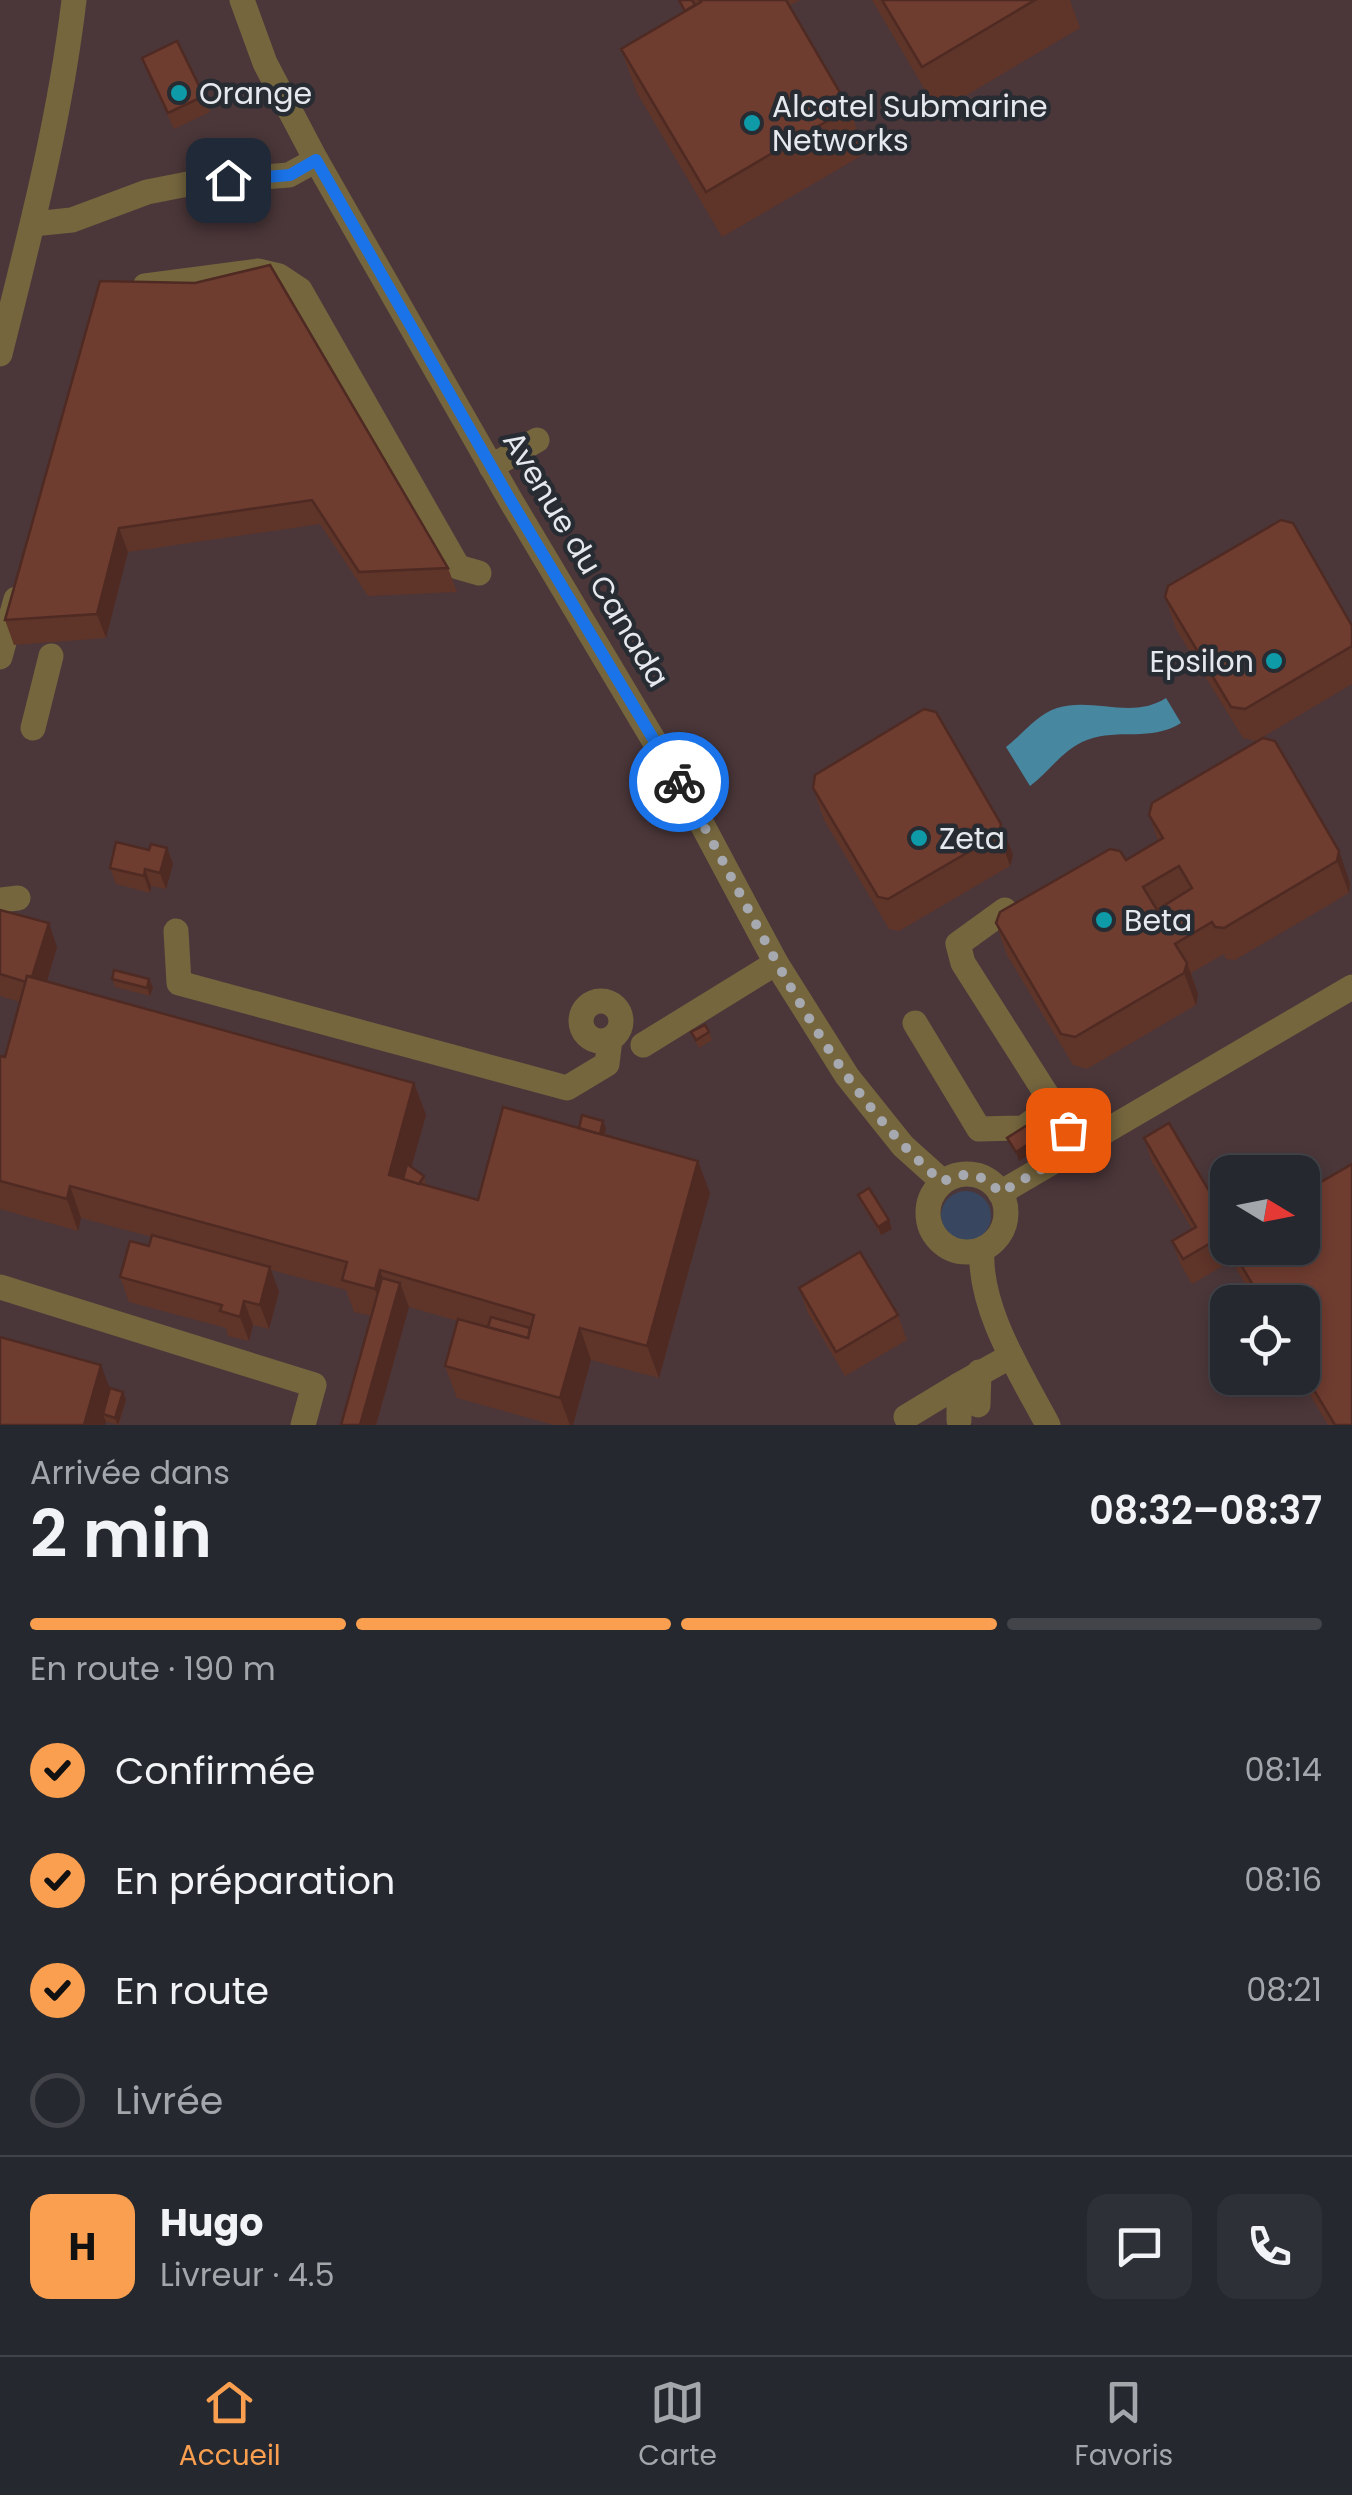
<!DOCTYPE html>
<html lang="fr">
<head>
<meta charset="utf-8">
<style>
  :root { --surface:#25282e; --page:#2d3036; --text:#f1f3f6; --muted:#a3a6aa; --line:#42444a; --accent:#fa9f4f }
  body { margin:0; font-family:Poppins,sans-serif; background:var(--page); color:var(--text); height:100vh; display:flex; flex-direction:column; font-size:38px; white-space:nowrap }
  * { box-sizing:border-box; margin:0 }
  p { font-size:32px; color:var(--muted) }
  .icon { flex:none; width:55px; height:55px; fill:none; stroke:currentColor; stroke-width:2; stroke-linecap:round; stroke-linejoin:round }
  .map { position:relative; height:1425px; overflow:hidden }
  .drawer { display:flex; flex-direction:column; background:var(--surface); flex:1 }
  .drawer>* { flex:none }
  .needle { width:65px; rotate:100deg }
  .fabs { position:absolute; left:1210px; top:1155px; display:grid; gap:20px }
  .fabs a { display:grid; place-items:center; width:110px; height:110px; border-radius:20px; background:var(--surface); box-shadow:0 5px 15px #0003,0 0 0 2px var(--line); font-size:50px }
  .pin { position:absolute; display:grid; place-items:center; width:85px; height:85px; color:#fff; margin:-42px; border-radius:20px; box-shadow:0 5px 15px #0006 }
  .courier { position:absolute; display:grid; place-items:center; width:100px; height:100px; margin:-50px; border:8px solid #1a73e8; border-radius:50%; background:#fff; color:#222; box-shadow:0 2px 12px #0007 }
  .overview em { font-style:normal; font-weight:600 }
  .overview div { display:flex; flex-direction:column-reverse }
  .overview { display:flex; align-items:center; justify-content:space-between; height:170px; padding:0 30px }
  h1 { font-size:65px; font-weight:600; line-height:75px }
  .bar { display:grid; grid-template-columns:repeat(4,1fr); gap:15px 10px; align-content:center; height:120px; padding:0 30px }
  .bar i { height:12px; border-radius:8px; background:var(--line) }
  .bar .active { background:var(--accent) }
  .bar p { grid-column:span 4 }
  .line { display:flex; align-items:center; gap:25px; padding:0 30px; border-top:2px solid var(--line) }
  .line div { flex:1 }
  .round { display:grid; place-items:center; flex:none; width:105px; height:105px; border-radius:20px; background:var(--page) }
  ol { padding:0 30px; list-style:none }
  li { display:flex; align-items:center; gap:30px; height:110px }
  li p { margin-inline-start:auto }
  li .icon { padding:10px; border-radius:50%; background:var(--accent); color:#111; stroke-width:4 }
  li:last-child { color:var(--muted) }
  li i { width:55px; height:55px; border:5px solid var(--line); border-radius:50% }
  .dock { display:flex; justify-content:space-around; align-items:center; height:140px; border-top:2px solid var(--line); background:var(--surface); font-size:28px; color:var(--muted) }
  .dock a { display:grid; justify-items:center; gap:5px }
  .dock .active { color:var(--accent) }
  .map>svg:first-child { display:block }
</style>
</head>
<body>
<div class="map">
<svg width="1352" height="1425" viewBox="0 0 1352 1425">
  <rect width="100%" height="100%" fill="#31353d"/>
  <path fill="#4b373a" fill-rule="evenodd" d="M 0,0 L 1352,0 L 1352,1425 L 0,1425 ZM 1228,1172 L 1302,1172 L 1302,1248 L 1228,1248 ZM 1228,1302 L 1302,1302 L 1302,1378 L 1228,1378 Z"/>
  <circle fill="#38475f" cx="966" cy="1216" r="25"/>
  <path fill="#4887a0" d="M 1166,698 L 1181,723 C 1151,742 1119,728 1087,740 C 1063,749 1050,771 1030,786 L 1006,747 C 1022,735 1037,714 1057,708 C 1094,697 1132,720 1166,698 Z"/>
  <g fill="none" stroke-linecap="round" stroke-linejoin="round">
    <g stroke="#75663e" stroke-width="25">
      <path d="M 242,0 L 265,63 L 316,160 L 511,501 L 687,796 L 776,963 L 847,1076 L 903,1146 L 942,1181"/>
      <path d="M 33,224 L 72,220 L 147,192 L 198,182 L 289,175 L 316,160"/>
      <path d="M 145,286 L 258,271 L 279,276 L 300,290 L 458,567 L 479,573"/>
      <path d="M 0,354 C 29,238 60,120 74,0"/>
      <path d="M 491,467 L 537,440"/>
      <path d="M 0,657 L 16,599"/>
      <path d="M 33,728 L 51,656"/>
      <path d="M 0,900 L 18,898"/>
      <path d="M 1005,910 L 958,944 L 963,963 L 1080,1147"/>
      <path d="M 176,931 L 179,983 L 567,1088 L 607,1064 L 610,1039"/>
      <circle cx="601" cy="1021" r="20"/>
      <path d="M 915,1023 L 979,1129 L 1023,1128 L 1054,1106"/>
      <path d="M 643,1045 L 776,963"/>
      <circle cx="967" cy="1213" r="39"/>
      <path d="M 1000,1193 L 1352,987"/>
      <path d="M 982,1249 C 978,1308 1021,1374 1048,1425"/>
      <path d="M 0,1287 L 314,1385 L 303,1425"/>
      <path d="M 978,1405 L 979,1372"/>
      <path d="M 906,1417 L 959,1385"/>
      <path d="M 959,1420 L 959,1385 L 1011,1356"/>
    </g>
  </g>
  <g fill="#5f3429">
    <path d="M 678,0 L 800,0 L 789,6 L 849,108 L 866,153 L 722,237 L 637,93 L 621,49 L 684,12 Z"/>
    <path d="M 872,0 L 1070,0 L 1080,28 L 938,112 Z"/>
    <path d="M 142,58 L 204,96 L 210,112 L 174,129 L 148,74 Z"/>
    <path d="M 100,281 L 448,568 L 457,592 L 368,596 L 320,524 L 128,552 L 106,638 L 14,645 L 5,620 Z"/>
    <path d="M 1165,597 L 1352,626 L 1352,684 L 1256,741 L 1243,738 L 1176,629 Z"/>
    <path d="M 1263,738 L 1350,883 L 1349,893 L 1235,960 L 1226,959 L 1224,954 L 1191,973 L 1198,994 L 1196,1005 L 1087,1069 L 1073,1065 L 1007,955 L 996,923 L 1126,860 L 1158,840 L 1149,815 Z"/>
    <path d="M 813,788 L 1001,824 L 1013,855 L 1010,866 L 899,931 L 889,929 L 824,820 Z"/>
    <path d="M 167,848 L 173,864 L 166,889 L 151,886 L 150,893 L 116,884 L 110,868 Z"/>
    <path d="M 0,910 L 57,947 L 47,981 L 414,1083 L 426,1115 L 411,1167 L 424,1176 L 426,1186 L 478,1200 L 578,1128 L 603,1121 L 606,1129 L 605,1135 L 710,1193 L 659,1378 L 591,1360 L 573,1425 L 554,1425 L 457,1398 L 445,1366 L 458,1321 L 409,1307 L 376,1425 L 341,1425 L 372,1316 L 354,1312 L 346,1290 L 271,1270 L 279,1292 L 269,1329 L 253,1325 L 249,1341 L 228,1336 L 226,1328 L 129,1302 L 120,1277 L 149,1246 L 152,1237 L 81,1218 L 78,1231 L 0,1209 L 0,1056 L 5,1057 L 20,1002 L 0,996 Z"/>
    <path d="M 112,979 L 149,979 L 153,987 L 150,996 L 115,987 Z"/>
    <path d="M 691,1032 L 709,1032 L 712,1040 L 699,1048 Z"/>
    <path d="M 1144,1138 L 1228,1223 L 1228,1248 L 1302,1248 L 1352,1425 L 1328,1425 L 1300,1378 L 1302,1378 L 1302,1302 L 1256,1302 L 1237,1270 L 1233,1260 L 1192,1284 L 1181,1265 L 1172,1241 L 1192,1229 L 1152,1162 Z"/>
    <path d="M 858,1195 L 892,1229 L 881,1235 L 861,1203 Z"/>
    <path d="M 799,1288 L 898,1315 L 907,1340 L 845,1376 L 808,1313 Z"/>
    <path d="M 110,1388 L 123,1392 L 126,1400 L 119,1425 L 106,1422 L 0,1425 Z"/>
  </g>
  <g fill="#4e2a22">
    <path d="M 119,528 L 128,552 L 106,638 L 97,614 Z"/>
    <path d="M 1001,824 L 1013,855 L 1010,866 L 999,834 Z"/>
    <path d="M 167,848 L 173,864 L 166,889 L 160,873 Z"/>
    <path d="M 1339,851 L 1350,883 L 1349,893 L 1337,861 Z"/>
    <path d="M 145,869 L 151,886 L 150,893 L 144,876 Z"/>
    <path d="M 49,923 L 57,947 L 39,1008 L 30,983 Z"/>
    <path d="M 1187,963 L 1198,994 L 1196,1005 L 1184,973 Z"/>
    <path d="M 149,979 L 153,987 L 150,996 L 147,988 Z"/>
    <path d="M 414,1083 L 426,1115 L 402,1200 L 389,1175 Z"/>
    <path d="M 603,1121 L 606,1129 L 597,1162 L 594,1154 Z"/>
    <path d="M 1038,1138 L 1041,1147 L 1019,1161 L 1016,1152 Z"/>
    <path d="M 698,1161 L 710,1193 L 659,1378 L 647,1346 Z"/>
    <path d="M 70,1186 L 81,1218 L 78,1231 L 67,1199 Z"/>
    <path d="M 889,1220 L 892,1229 L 881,1235 L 878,1227 Z"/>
    <path d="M 270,1267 L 279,1292 L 269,1329 L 260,1305 Z"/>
    <path d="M 380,1270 L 391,1302 L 386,1321 L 375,1289 Z"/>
    <path d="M 400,1283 L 409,1307 L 376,1425 L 360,1425 Z"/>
    <path d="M 244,1301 L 253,1325 L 249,1341 L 240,1317 Z"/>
    <path d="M 580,1328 L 591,1360 L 573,1425 L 570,1425 L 560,1398 Z"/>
    <path d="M 101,1365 L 113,1397 L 103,1414 L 106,1422 L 105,1425 L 84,1425 Z"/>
    <path d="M 123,1392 L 126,1400 L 118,1425 L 115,1418 Z"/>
  </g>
  <g fill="#6f3c30" stroke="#4e2a22" stroke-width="2.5" fill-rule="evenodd">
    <path d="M 679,0 L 692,0 L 695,5 L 685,11 Z"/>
    <path d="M 700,0 L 786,0 L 849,108 L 706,192 L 621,49 L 701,2 Z"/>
    <path d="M 882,0 L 1035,0 L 922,67 Z"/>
    <path d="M 177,41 L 204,96 L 168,113 L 142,58 Z"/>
    <path d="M 270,265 L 448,568 L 359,572 L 312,500 L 119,528 L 97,614 L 5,620 L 100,281 L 195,283 Z"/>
    <path d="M 1281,520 L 1293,523 L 1352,626 L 1352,646 L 1245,709 L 1231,707 L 1165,597 L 1168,586 Z"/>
    <path d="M 924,709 L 936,712 L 1001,824 L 999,834 L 888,899 L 878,897 L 813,788 L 815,775 Z"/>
    <path d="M 1263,738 L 1275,741 L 1339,851 L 1337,861 L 1224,928 L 1215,927 L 1212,922 L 1175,944 L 1187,963 L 1184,973 L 1075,1037 L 1061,1034 L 996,923 L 1000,912 L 1110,849 L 1120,851 L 1126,860 L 1163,838 L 1149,815 L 1152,803 ZM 1179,866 L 1192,888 L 1157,910 L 1143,887 Z"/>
    <path d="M 116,842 L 149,850 L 151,844 L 167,848 L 160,873 L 145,869 L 144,876 L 110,868 Z"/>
    <path d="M 0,910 L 49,923 L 32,977 L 27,976 L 26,982 L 0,974 Z"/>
    <path d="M 114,970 L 149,979 L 147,988 L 112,979 Z"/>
    <path d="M 27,976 L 414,1083 L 389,1175 L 478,1200 L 503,1107 L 698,1161 L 647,1346 L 580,1328 L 560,1398 L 445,1366 L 458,1319 L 528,1338 L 534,1315 L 380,1270 L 375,1289 L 342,1280 L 347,1262 L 70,1186 L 67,1199 L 0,1181 L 0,1056 L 5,1057 Z"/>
    <path d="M 705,1025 L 709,1032 L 696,1040 L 691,1032 Z"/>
    <path d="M 582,1115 L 603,1121 L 600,1134 L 579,1128 Z"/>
    <path d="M 1169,1123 L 1228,1223 L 1228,1233 L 1183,1259 L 1172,1241 L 1196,1227 L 1144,1138 Z"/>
    <path d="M 1029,1124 L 1038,1138 L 1016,1152 L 1007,1138 Z"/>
    <path d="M 407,1164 L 424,1176 L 419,1184 L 403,1179 Z"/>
    <path d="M 1352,1164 L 1352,1425 L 1335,1425 L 1302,1370 L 1302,1302 L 1263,1302 L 1231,1248 L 1302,1248 L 1302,1193 Z"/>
    <path d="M 869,1188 L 889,1220 L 878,1227 L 858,1195 Z"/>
    <path d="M 152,1235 L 270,1267 L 260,1305 L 244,1301 L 240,1317 L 220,1311 L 222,1305 L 120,1277 L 130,1241 L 149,1246 Z"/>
    <path d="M 860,1252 L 898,1315 L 836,1352 L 799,1288 Z"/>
    <path d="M 382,1278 L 400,1283 L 360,1425 L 341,1425 Z"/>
    <path d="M 491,1317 L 530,1328 L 528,1338 L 488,1327 Z"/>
    <path d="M 0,1337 L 101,1365 L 84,1425 L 0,1425 Z"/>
    <path d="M 110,1388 L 123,1392 L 115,1418 L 103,1414 Z"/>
  </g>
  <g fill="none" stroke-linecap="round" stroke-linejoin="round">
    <path stroke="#a6a9af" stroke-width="10" stroke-dasharray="0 18" d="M 679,782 C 759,919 819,1076 942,1182 C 966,1170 983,1173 1000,1193 L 1080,1147 L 1068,1130"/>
    <path stroke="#1a73e8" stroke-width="12" d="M 228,180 L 290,175 L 316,160 L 511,501 L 679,782"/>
  </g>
  <g fill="#0f9aa8" stroke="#272b32" stroke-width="4">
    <circle cx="179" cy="93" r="10"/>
    <circle cx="752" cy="123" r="10"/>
    <circle cx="1274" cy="661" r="10"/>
    <circle cx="919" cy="838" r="10"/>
    <circle cx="1104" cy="920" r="10"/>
  </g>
  <g text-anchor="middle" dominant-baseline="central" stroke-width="9" stroke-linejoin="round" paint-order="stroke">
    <g font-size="30" fill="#e5e8ec" stroke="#272b32" text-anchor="start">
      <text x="199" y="93">Orange</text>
      <text x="772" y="106">Alcatel Submarine<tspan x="772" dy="34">Networks</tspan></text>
      <text x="1254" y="661" text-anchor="end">Epsilon</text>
      <text x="939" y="838">Zeta</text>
      <text x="1124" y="920">Beta</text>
    </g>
    <g font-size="30" fill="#e5e8ec" stroke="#272b32">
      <text transform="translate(586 559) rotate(59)">Avenue du Canada</text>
    </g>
  </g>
</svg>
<div class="fabs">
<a><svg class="needle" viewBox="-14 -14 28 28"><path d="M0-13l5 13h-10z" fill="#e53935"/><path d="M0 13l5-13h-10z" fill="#a3a6aa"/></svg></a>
<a><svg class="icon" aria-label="locate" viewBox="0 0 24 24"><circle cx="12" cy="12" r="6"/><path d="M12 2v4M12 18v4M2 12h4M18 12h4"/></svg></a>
</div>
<div class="pin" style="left:1068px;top:1130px;background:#ea580c"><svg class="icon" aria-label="bag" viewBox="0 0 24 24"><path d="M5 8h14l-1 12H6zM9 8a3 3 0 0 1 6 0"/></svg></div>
<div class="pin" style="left:228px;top:180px;background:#1f2937"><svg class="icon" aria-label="home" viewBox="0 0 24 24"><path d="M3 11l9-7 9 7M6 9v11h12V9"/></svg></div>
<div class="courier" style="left:679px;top:782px"><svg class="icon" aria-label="bike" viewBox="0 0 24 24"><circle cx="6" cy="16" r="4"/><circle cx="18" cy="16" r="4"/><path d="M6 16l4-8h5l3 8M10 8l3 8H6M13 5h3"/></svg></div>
</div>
<section class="drawer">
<div class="overview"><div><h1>2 min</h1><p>Arrivée dans</p></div><em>08:32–08:37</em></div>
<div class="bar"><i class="active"></i><i class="active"></i><i class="active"></i><i></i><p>En route · 190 m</p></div>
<ol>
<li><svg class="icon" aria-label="check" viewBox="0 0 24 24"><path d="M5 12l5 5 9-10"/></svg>Confirmée<p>08:14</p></li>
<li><svg class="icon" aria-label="check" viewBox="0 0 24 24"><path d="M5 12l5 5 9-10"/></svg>En préparation<p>08:16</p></li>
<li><svg class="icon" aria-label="check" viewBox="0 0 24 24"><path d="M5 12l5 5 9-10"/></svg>En route<p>08:21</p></li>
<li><i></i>Livrée</li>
</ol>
<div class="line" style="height:180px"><b class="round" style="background:var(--accent);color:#111">H</b><div><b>Hugo</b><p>Livreur · 4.5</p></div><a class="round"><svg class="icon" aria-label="chat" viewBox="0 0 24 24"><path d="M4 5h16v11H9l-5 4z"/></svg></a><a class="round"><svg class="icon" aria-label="phone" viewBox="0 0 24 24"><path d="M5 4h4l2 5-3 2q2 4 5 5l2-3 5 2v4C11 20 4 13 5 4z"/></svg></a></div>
</section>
<nav class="dock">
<a class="active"><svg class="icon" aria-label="home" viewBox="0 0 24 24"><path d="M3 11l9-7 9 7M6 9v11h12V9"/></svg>Accueil</a>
<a><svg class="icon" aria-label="map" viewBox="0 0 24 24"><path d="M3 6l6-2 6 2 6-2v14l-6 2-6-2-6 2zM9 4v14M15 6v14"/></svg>Carte</a>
<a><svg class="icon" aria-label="saved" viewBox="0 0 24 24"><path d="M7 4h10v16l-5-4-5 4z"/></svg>Favoris</a>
</nav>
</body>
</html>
